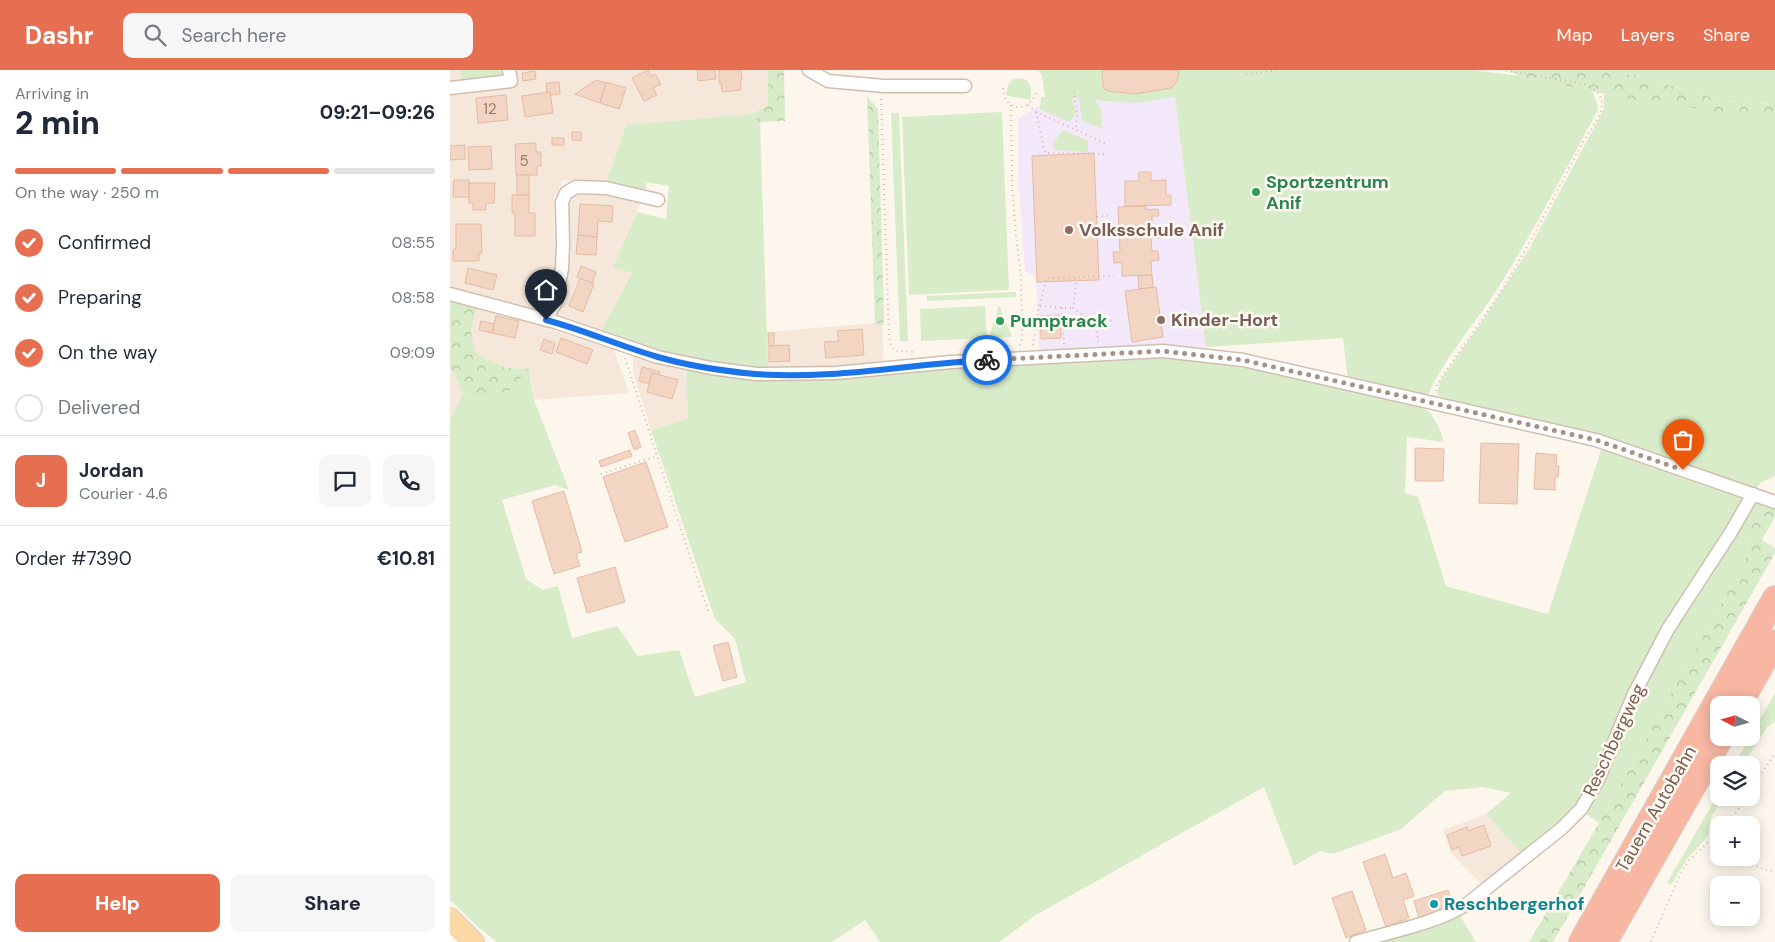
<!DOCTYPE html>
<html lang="en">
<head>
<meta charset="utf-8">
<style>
  :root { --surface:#fff; --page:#f6f6f7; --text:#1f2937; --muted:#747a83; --line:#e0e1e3; --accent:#e76f51 }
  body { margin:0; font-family:"DM Sans",sans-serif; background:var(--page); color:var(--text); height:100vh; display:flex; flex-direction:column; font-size:19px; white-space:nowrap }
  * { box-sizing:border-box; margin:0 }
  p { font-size:16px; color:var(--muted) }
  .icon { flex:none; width:28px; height:28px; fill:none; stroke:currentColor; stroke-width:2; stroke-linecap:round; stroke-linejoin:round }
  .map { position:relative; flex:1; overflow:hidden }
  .details { display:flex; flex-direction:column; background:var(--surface); width:450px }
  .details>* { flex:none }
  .needle { width:32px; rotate:276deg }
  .buttons { position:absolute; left:1260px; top:626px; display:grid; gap:10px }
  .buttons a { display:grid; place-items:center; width:50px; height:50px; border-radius:10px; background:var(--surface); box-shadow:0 2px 12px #0003; font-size:25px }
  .pin { position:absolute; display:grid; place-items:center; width:42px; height:42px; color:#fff; margin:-51px -21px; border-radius:50% 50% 50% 0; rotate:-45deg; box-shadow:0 0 5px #0007 }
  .pin .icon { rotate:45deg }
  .courier { position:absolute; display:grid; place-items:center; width:50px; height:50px; margin:-25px; border:4px solid #1a73e8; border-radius:50%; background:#fff; color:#222; box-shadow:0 1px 6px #0007 }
  .head em { font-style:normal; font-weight:800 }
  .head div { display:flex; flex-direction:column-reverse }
  .head { display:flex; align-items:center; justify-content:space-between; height:85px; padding:0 15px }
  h1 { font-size:32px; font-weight:800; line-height:38px }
  .bar { display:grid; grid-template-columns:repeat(4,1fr); gap:8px 5px; align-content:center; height:60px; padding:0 15px }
  .bar i { height:6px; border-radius:4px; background:var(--line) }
  .bar .selected { background:var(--accent) }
  .bar p { grid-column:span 4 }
  .line { display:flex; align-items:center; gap:12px; padding:0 15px; border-top:1px solid var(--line) }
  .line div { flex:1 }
  .round { display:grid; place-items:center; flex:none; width:52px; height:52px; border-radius:10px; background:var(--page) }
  ol { padding:0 15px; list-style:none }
  li { display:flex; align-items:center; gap:15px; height:55px }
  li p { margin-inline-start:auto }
  li .icon { padding:5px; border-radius:50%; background:var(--accent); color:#fff; stroke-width:4 }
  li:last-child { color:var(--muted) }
  li i { width:28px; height:28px; border:2px solid var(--line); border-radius:50% }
  .cta { display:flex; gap:10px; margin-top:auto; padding:10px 15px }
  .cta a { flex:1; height:58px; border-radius:10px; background:var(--accent); color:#fff; font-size:20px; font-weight:800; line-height:58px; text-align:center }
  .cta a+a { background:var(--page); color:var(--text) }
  header { display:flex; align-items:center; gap:30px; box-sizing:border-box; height:70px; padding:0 25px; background:var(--accent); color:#fff }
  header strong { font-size:24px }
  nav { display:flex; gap:28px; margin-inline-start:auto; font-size:18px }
  .search { width:350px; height:45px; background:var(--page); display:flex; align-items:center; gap:12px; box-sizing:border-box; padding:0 18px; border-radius:10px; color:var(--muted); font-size:19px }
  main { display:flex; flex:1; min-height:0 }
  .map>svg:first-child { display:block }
</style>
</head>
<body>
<header>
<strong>Dashr</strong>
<div class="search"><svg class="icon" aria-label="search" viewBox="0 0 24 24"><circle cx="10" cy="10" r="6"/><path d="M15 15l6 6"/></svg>Search here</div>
<nav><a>Map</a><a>Layers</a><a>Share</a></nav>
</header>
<main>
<section class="details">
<div class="head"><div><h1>2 min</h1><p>Arriving in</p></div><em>09:21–09:26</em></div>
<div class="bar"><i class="selected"></i><i class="selected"></i><i class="selected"></i><i></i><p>On the way · 250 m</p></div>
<ol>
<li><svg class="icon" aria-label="check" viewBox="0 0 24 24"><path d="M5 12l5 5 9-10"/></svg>Confirmed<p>08:55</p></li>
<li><svg class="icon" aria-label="check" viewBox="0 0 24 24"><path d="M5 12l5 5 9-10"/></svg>Preparing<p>08:58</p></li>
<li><svg class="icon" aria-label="check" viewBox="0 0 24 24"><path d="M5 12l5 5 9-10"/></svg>On the way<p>09:09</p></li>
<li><i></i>Delivered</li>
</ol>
<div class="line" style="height:90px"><b class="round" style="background:var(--accent);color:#fff">J</b><div><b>Jordan</b><p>Courier · 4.6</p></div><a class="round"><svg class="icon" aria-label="chat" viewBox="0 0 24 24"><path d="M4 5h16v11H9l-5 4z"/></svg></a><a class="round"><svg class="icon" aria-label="phone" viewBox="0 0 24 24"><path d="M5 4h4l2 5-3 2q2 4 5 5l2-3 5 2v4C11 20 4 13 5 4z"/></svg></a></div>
<div class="line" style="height:65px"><div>Order #7390</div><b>€10.81</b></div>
<div class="cta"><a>Help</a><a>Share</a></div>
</section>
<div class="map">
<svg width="1325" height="872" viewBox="0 0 1325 872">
  <defs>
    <pattern id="forest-crowns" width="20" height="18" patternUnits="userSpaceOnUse" patternTransform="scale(1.25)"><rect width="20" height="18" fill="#d8ecc9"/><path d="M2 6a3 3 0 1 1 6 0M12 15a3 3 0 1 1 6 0" fill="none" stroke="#b4c2a5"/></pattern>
  </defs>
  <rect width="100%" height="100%" fill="#fdf6ec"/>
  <g fill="#f5e8da">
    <path d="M 0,0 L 318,0 L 318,35 L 302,44 L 176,55 L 156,113 L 111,110 L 112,115 L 109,116 L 109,124 L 104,125 L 105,207 L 102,228 L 98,238 L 93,241 L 84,242 L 0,220 Z"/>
    <path d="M 124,123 L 153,123 L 191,131 L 163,197 L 182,202 L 150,263 L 114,249 L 110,245 L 110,238 L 116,218 L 119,187 L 118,132 Z"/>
    <path d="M 29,236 L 164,280 L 179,323 L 84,330 L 80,299 L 56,298 L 27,284 L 21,269 L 22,252 Z"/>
    <path d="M 425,253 L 432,256 L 434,295 L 318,300 L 316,262 Z"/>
    <path d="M 183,285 L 236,296 L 238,349 L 201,360 L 183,302 Z"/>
    <path d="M 0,297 L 13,323 L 0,350 Z"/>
    <path d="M 1036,744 L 1073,785 L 1034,817 L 1001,783 L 993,760 Z"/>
  </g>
  <path fill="#f3e8fa" d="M 725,27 L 756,277 L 728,277 L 589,282 L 586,208 L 575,201 L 568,104 L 568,49 L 595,32 L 622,28 L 686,33 Z"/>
  <g fill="#d8ecc9">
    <path d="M 10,0 L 52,0 L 52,3 L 48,8 L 13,12 Z"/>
    <path d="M 586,0 L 1023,0 L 1069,6 L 1142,21 L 1147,32 L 1148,40 C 1116,98 1086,157 1051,213 C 1028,251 996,284 978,325 L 967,327 L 898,310 L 893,268 L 756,277 L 725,27 L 686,33 L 645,30 L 651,38 L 652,58 L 632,51 L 629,29 L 622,28 L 626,43 L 620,51 L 617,51 L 590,39 L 591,27 L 595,27 L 592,5 Z"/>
    <path d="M 1143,0 L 1325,0 L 1325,34 L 1274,31 L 1186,6 Z"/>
    <path d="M 563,9 C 580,6 583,16 580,30 L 557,26 L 556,24 L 558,15 Z"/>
    <path d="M 1154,24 L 1325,50 L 1325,406 L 1310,413 L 1307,418 L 1153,369 L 993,332 L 987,323 L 990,311 L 1035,247 L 1079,179 L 1154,39 Z"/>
    <path d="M 552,42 L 559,220 L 459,225 L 452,47 Z"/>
    <path d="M 441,43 L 449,43 L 458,271 L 450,271 Z"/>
    <path d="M 302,44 L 310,52 L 318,300 L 272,294 L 215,283 L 150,263 L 182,203 L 163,197 L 187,142 L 216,149 L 219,116 L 197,112 L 195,121 L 156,113 L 176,55 Z"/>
    <path d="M 612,61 L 616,61 L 638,71 L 638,82 L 606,80 L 603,78 L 603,73 Z"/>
    <path d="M 566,222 L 566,227 L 477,231 L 477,226 Z"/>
    <path d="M 549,235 L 562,267 L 539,268 Z"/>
    <path d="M 535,236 L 537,268 L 471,271 L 470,239 Z"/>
    <path d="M 722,285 L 767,290 L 960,332 L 980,342 L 989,358 L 994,372 L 957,367 L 955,423 L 968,427 L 996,516 L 1098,544 L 1152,377 L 1287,420 L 1292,427 L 1290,437 L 1219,553 L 1154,692 L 1126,739 L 1073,785 L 1036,744 L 1061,723 L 1032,717 L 995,721 L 951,759 L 883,784 L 870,781 L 844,796 L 814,717 L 586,845 L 549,872 L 430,872 L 415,850 L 382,872 L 47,872 L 27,856 L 0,830 L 0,350 L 13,323 L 29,329 L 66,319 L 71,307 L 80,306 L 84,330 L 119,420 L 105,415 L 52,430 L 76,509 L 93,520 L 108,516 L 122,568 L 167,556 L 188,586 L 229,580 L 245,627 L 296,612 L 285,569 L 265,549 L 201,360 L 238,349 L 236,296 L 275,304 Z"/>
    <path d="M 1288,459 L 1301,468 L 1294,493 L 1149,753 L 1133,742 L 1182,633 L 1215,571 Z"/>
    <path d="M 1325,623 L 1325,651 L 1317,657 L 1293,695 L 1284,695 Z"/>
    <path d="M 1269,722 L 1269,728 L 1273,728 L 1261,747 L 1258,766 L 1237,789 L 1221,815 L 1217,813 Z"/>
    <path d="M 1009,844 L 1026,872 L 925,872 Z"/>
  </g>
  <g fill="url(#forest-crowns)">
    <path d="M 318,0 L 334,0 L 335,51 L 310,52 L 302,44 L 318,35 Z"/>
    <path d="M 1058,0 L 1143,0 L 1186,6 L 1274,31 L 1325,34 L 1325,50 L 1175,28 L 1069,6 Z"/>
    <path d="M 417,26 L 428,39 L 434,250 L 432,256 L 425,253 Z"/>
    <path d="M 0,228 L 29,236 C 20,255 19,264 27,284 L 56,298 L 80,299 L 80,306 L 71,307 L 67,319 L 29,329 L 13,323 L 0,297 Z"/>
    <path d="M 1305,432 L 1325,438 L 1325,447 L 1312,470 L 1325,478 L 1325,483 L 1103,872 L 1079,872 L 1149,753 L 1294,493 L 1301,468 L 1288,459 Z"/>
  </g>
  <g fill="#f3d5c3" stroke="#e6bba3">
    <path d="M 198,0 L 202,6 L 205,4 L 211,14 L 203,18 L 207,25 L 194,31 L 182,8 Z"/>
    <path d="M 247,0 L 265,0 L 266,9 L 248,11 Z"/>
    <path d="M 269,0 L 291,0 L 292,10 L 290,11 L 291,20 L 272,22 L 271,13 L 269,13 Z"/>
    <path d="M 652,0 L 728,0 L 729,2 L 727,12 L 721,18 L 685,24 L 658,21 L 653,18 Z"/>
    <path d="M 85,1 L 86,9 L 73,11 L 72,3 Z"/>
    <path d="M 146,10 L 156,13 L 150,33 L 125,24 Z"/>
    <path d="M 109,12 L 110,24 L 100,25 L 100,22 L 97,22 L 96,13 Z"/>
    <path d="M 156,12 L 176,18 L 169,39 L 150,33 Z"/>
    <path d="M 100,22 L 103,43 L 75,47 L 72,26 Z"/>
    <path d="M 56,25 L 58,50 L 28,53 L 26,28 Z"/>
    <path d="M 122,62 L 131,62 L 131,71 L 122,70 Z"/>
    <rect x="102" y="68" width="12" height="7"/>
    <path d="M 86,73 L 86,82 L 91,82 L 91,96 L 87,96 L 87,105 L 66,105 L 65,74 Z"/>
    <path d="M 15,75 L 15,89 L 0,90 L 0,76 Z"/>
    <path d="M 41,76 L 42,99 L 19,100 L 18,77 Z"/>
    <path d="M 644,83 L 649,210 L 587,212 L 582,86 Z"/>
    <path d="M 689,102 L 701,102 L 701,111 L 716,110 L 716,125 L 721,125 L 721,135 L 675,136 L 675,111 L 689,111 Z"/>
    <rect x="67" y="105" width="12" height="20"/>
    <path d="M 4,110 L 19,110 L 19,127 L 3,127 Z"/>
    <path d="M 19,113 L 45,113 L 44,133 L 36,133 L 36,140 L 23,140 L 23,133 L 19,133 Z"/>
    <path d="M 62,125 L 79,125 L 79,143 L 85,143 L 85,166 L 65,166 L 65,143 L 62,143 Z"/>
    <path d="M 130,134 L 163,136 L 162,152 L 148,151 L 147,167 L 128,165 Z"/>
    <path d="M 696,136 L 696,140 L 708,139 L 709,146 L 702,146 L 702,156 L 710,156 L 710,168 L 701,168 L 702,181 L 708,181 L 709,190 L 701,191 L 702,205 L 672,206 L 672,192 L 664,193 L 663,182 L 670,182 L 668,137 Z"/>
    <path d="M 6,154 L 31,154 L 32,183 L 29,183 L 29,191 L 3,191 L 3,180 L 6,179 Z"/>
    <path d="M 128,165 L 147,167 L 146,185 L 126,184 Z"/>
    <path d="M 131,196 L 146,202 L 142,213 L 127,207 Z"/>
    <path d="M 18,198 L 47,205 L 43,220 L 15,213 Z"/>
    <path d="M 702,205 L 703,217 L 689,219 L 688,206 Z"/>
    <path d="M 130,208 L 144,214 L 133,242 L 119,236 Z"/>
    <path d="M 706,217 L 713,267 L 682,272 L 675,221 Z"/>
    <path d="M 610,245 L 611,268 L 591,269 L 590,246 Z"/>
    <path d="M 46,246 L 69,251 L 65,268 L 42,263 Z"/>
    <path d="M 31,251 L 44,254 L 42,263 L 29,260 Z"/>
    <path d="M 412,259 L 414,285 L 376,288 L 374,272 L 389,271 L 387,261 Z"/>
    <path d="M 318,263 L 324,263 L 324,275 L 319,276 Z"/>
    <path d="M 111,268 L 143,280 L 137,294 L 106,282 Z"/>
    <path d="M 94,269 L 105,273 L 102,284 L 90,280 Z"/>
    <path d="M 339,275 L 340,291 L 319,292 L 319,276 Z"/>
    <path d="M 192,297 L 210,302 L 209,305 L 202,303 L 200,314 L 189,311 Z"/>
    <path d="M 202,303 L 228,310 L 222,329 L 197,322 Z"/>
    <path d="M 185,360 L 191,377 L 184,380 L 178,363 Z"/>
    <path d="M 1031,373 L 1069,374 L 1067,434 L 1029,433 Z"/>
    <path d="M 965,378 L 994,379 L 993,411 L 965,411 Z"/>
    <path d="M 180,380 L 182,386 L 151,397 L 149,391 Z"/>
    <path d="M 1086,383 L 1107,385 L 1106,396 L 1109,396 L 1108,407 L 1105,407 L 1105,420 L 1084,419 Z"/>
    <path d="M 196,392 L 218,457 L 175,472 L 153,407 Z"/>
    <path d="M 114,421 L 132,482 L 126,484 L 130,496 L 104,504 L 82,431 Z"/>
    <path d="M 165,497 L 175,532 L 137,543 L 127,508 Z"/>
    <path d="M 278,572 L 287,607 L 273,611 L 263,576 Z"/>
    <path d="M 1034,755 L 1041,776 L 1012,786 L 1009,777 L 1002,780 L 997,765 L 1017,757 L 1018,761 Z"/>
    <path d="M 935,784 L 943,808 L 956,803 L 964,826 L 953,830 L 959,848 L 936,857 L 913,792 Z"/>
    <path d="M 998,820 L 1004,837 L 969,848 L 964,831 Z"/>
    <path d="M 902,821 L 916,860 L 896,868 L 882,828 Z"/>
  </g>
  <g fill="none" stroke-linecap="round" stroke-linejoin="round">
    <defs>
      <g id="street">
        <path d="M 359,0 L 378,11 L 434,16 L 515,16"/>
        <path d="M 0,18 L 61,11 L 59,0"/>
        <path d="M 0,224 L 105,252 L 208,287 L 261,298 L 306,304 L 386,303 L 501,292 L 713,281 L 793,290 L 1146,370 L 1325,432"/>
        <path d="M 96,250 L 106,232 L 112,198 L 113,174 L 112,132 L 116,123 L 126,117 L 156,118 L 208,130"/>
        <path d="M 906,872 C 943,861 984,854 1017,834 L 1111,759 L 1131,739 L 1148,710 L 1184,624 L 1218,559 L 1281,462 L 1303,424"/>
      </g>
      <path id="primary" d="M 0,848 L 24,872"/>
      <g id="highway">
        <path d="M 1289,635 L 1325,572"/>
        <path d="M 1131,872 L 1325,528"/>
        <path d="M 1155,872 L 1271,668"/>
      </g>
    </defs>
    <use href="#street" stroke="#d1beb0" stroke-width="15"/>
    <use href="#primary" stroke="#dad1cd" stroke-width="22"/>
    <use href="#highway" stroke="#dad1cd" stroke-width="26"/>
    <g stroke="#d9b8a5" stroke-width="2" stroke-dasharray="1 4" stroke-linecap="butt">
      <path d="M 796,4 L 828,0"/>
      <path d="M 553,18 C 553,41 580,44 586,22"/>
      <path d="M 624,21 L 627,44 L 626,60"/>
      <path d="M 431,29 L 439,265 L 441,276 L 446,281 L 464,282"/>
      <path d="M 561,35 L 562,113 L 566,165 L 571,206 L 572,269 L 569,277"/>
      <path d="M 578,35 L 586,42 L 657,74"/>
      <path d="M 586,42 L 595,83 L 657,84"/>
      <path d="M 647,147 L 660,145"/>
      <path d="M 625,208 L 626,216 L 623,238 L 646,255 L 648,272"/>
      <path d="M 590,236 L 623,238"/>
      <path d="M 612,238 L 614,275"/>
      <path d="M 646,255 L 665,249"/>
      <path d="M 583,275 L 589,236 L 597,208 L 664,206"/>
      <path d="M 175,288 L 259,544"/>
      <path d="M 986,321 L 987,314 C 1008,283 1030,254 1050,223 C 1079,176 1104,127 1129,79 C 1135,67 1151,48 1152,36 C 1153,24 1143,18 1134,14 L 1051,0"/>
      <path d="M 151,404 L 207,386"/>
      <path d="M 1301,720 L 1325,683"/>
      <path d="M 1276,755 L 1297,728"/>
      <path d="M 1261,768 L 1269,778"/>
      <path d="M 1283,788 L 1325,803"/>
      <path d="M 1201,872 L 1229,807 L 1239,790 L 1269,762"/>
    </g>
    <use href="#street" stroke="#fff" stroke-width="12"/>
    <use href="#primary" stroke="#fbd9a5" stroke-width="20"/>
    <use href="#highway" stroke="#f7b7a3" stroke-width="24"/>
  </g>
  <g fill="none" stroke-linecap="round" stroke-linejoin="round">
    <path stroke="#a89285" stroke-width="5" stroke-dasharray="0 9" d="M 537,290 L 713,281 L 793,290 L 1146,370 L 1233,400"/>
    <path stroke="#1a73e8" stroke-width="6" d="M 96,250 C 134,260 170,276 208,287 C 239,296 273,301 305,304 C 382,310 460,294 537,290"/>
  </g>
  <g fill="#2e9e5b" stroke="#fffaf3" stroke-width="2">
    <circle cx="806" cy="122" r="5"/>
    <circle cx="550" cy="251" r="5"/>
  </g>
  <g fill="#8d6e63" stroke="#fffaf3" stroke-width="2">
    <circle cx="619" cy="160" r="5"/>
    <circle cx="711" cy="250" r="5"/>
  </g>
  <circle fill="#0f9aa8" stroke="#fffaf3" stroke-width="2" cx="984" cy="834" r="5"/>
  <g text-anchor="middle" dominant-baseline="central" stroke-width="5" stroke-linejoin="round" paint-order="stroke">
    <g font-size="15" fill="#987a6a">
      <text x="40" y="39">12</text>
      <text x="74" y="91">5</text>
    </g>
    <g font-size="18" font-weight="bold" fill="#27864d" stroke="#fffaf3" text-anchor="start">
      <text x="816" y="112">Sportzentrum<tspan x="816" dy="21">Anif</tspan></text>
      <text x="560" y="251">Pumptrack</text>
    </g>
    <g font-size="18" font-weight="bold" fill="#785e54" stroke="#fffaf3" text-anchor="start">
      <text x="629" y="160">Volksschule Anif</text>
      <text x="721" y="250">Kinder-Hort</text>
    </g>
    <g font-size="18" fill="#7a5c4d" stroke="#fffaf3">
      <text transform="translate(1164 670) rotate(-65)">Reschbergweg</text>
      <text transform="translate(1206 739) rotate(-60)">Tauern Autobahn</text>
    </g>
    <g font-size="18" font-weight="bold" fill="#0d838f" stroke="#fffaf3" text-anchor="start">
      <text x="994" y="834">Reschbergerhof</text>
    </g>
  </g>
</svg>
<div class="buttons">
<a><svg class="needle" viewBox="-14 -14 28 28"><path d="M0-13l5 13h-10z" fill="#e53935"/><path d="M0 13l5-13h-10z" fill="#747a83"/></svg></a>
<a><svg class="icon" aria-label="layers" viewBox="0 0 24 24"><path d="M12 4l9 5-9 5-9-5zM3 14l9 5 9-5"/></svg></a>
<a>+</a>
<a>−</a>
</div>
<div class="pin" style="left:1233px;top:400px;background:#ea580c"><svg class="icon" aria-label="bag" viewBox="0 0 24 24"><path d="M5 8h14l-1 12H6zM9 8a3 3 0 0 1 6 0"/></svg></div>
<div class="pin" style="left:96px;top:250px;background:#1f2937"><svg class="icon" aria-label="home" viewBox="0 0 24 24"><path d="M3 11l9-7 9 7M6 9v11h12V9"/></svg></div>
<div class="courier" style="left:537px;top:290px"><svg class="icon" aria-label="bike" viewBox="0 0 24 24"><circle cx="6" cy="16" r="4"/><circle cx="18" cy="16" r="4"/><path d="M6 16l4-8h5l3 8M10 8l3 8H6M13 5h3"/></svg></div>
</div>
</main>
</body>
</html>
